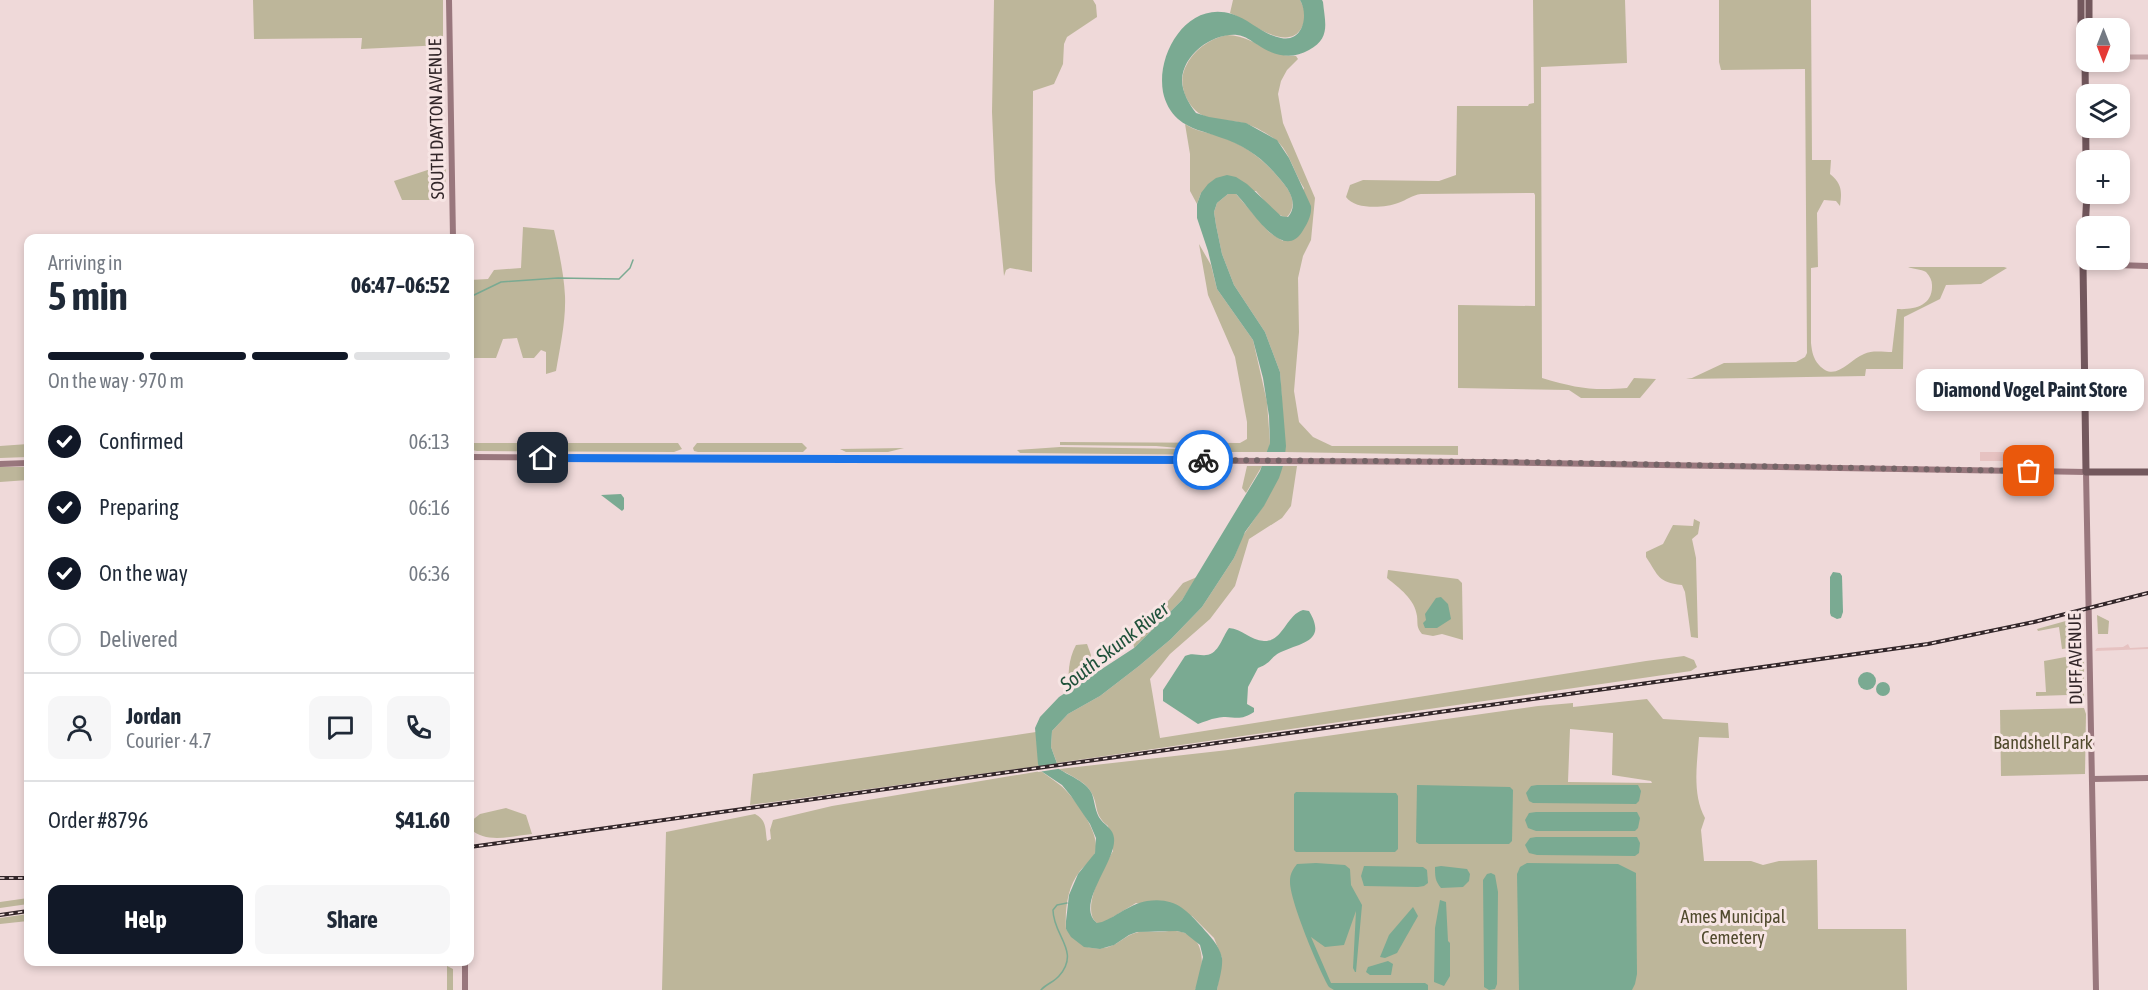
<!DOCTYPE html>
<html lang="en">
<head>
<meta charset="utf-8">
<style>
  :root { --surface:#fff; --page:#f6f6f7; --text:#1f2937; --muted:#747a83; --line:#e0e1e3; --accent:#111827 }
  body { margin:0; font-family:"Asap Condensed",sans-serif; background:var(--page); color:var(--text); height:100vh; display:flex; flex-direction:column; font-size:22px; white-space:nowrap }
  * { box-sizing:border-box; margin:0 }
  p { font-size:20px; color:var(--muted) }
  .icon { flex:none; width:33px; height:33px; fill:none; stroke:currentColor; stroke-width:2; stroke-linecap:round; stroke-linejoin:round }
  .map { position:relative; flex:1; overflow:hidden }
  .details { position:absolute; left:24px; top:234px; width:450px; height:732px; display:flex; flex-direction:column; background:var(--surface); border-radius:12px; box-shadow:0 3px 9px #0003 }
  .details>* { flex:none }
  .needle { width:39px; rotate:180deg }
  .buttons { position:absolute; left:2076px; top:18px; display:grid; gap:12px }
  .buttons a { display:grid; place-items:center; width:54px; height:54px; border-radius:12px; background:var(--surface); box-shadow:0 3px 9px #0003; font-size:30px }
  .pin { position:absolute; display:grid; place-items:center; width:51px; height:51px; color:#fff; margin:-26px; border-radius:12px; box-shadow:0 3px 9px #0006 }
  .courier { position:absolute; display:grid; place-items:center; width:60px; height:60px; margin:-30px; border:4px solid #1a73e8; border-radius:50%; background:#fff; color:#222; box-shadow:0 2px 8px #0007 }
  .bubble { position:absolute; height:42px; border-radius:12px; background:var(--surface); box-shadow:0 3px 9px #0003; font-size:20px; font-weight:700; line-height:42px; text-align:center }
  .summary em { font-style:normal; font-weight:700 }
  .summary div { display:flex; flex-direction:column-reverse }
  .summary { display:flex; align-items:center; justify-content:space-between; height:102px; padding:0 24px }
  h1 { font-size:39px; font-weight:700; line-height:45px }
  .bar { display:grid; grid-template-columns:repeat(4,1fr); gap:9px 6px; align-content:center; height:72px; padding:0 24px }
  .bar i { height:8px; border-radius:4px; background:var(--line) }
  .bar .selected { background:var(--accent) }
  .bar p { grid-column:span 4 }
  .line { display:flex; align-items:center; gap:15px; padding:0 24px; border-top:2px solid var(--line) }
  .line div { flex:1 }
  .round { display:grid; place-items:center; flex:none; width:63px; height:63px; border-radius:12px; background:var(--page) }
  ol { padding:0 24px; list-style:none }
  li { display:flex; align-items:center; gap:18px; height:66px }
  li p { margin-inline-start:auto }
  li .icon { padding:6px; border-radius:50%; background:var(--accent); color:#fff; stroke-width:4 }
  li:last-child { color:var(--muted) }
  li i { width:33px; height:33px; border:3px solid var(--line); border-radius:50% }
  .button { display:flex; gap:12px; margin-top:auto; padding:12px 24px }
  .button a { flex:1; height:69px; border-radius:12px; background:var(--accent); color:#fff; font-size:24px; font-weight:700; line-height:69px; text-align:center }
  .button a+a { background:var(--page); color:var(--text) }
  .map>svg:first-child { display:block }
</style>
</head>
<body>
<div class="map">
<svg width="2148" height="990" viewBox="0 0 2148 990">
  <rect width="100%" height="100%" fill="#efd9d9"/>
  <g fill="#bdb69a" fill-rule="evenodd">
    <path d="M 253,0 L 443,0 L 443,45 L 361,49 L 362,38 L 254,39 Z"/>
    <path d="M 994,0 L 1093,0 L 1096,5 L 1097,17 L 1067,37 L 1064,44 L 1063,64 L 1054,84 L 1033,91 L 1032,272 L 1010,268 L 1006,270 L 1004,276 L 995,181 L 992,112 Z"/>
    <path d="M 1233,0 L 1300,0 C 1305,9 1307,18 1302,27 C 1288,54 1249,21 1230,13 Z"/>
    <path d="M 1533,0 L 1625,0 L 1627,63 L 1541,67 L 1542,378 C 1576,388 1592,391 1627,388 L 1634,378 L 1656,379 L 1640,398 L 1581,398 L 1569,390 L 1458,388 L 1458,305 L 1535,306 L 1535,195 L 1534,193 L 1421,194 C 1412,195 1407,200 1398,203 C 1385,208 1355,210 1346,197 L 1350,185 L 1363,180 L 1439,181 L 1456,175 L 1457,106 L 1528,106 L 1529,104 L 1534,103 Z"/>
    <path d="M 1719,0 L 1811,0 L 1812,160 L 1831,160 L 1830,174 C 1842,184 1842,191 1840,206 L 1836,201 L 1824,200 L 1817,213 L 1818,267 L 1811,268 L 1811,343 C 1812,352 1813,358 1819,365 C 1835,383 1849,360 1864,354 C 1872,350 1883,352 1892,352 L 1897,309 C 1914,310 1933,306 1932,285 C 1932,281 1930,276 1926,272 C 1921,269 1913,269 1908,267 L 2004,267 L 2007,268 L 1981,284 L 1946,285 L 1940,299 L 1904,317 L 1903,369 L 1866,369 L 1865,376 L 1686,379 L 1692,378 L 1724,363 L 1796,362 L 1805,357 L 1807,353 L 1805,69 L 1721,70 L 1719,62 Z"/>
    <path d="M 1227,35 C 1253,35 1269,57 1296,56 L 1298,59 L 1287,70 L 1281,81 L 1278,94 L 1283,123 L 1315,198 L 1311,240 L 1303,256 L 1298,278 L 1299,332 L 1294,391 L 1299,422 L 1313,437 L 1332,446 L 1458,446 L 1458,455 L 1285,452 L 1280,372 L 1265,332 L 1234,285 L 1222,254 L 1216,225 L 1214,212 L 1217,203 L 1228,194 L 1236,194 L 1269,232 L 1283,241 L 1304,188 C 1294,173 1290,152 1276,140 C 1268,134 1253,125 1243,123 C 1217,117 1198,124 1185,95 C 1182,86 1181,77 1185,68 C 1193,50 1209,39 1227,35 Z"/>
    <path d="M 1185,124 C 1195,131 1205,132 1216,135 C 1245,144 1265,160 1284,184 C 1292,194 1297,206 1287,217 C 1273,215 1265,201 1256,191 L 1201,193 L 1197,204 L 1190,191 L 1190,154 Z"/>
    <path d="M 446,164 L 445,194 L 429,200 L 402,200 L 394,181 Z"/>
    <path d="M 523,227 L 554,230 C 559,251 564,275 565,296 C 566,321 560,347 556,371 L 546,374 L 546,352 L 541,350 L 534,358 L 523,358 L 517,338 L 503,339 L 496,358 L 470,358 L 470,280 L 488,279 L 494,270 L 521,268 Z"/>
    <path d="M 1199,244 L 1211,265 L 1217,289 L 1253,340 L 1267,402 L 1270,443 L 1268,452 L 1222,452 L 1156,446 L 1060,445 L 1060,442 L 1240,443 L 1247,439 L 1247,422 L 1235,357 L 1208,295 Z"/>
    <path d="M 470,443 L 678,443 L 682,449 L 674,452 L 477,451 L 472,450 L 472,444 L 471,449 L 470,448 Z"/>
    <path d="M 697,443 L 802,443 L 807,448 L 803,452 L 698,452 L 694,451 L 693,448 Z"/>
    <path d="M 28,444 L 28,457 L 0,458 L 0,446 Z"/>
    <path d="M 1060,447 L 1183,449 L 1224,455 L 1020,453 L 1017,450 Z"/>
    <path d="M 904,448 L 888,452 L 846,452 L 840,449 Z"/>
    <path d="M 1247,466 L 1262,466 L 1246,493 L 1242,488 Z"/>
    <path d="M 1283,466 L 1297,466 L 1291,506 L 1282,518 L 1249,539 L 1235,586 L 1210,619 L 1170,654 L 1150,679 L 1160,738 L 1646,661 L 1684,656 L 1694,660 L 1697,667 L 1691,671 L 1057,763 L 1051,747 L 1052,731 L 1068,714 L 1100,696 L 1139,666 L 1171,639 L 1202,607 L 1234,558 L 1242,537 L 1264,505 Z"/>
    <path d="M 0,467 L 28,467 L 28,480 L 0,482 Z"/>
    <path d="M 1694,519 L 1700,522 L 1698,534 L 1692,539 L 1696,558 L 1698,638 L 1691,637 L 1685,592 L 1682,585 C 1657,582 1659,576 1646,557 L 1646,552 L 1663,544 L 1673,525 L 1693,526 Z"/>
    <path d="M 1388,570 L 1458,579 L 1462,583 L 1463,640 L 1442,634 L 1433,636 L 1422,634 C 1416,627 1418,624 1417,616 C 1415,599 1399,588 1387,578 Z"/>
    <path d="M 1197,577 L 1182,600 L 1134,648 L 1133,637 L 1154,618 L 1183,583 Z"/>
    <path d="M 2097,615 L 2109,621 L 2108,634 L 2098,634 Z"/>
    <path d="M 2080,617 L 2082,646 L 2062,649 L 2059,627 L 2038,631 L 2037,629 Z"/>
    <path d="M 1087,644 L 1091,655 L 1087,678 L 1069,691 C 1068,674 1068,660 1076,645 Z"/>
    <path d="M 2081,654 L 2084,659 L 2084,697 L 2072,698 L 2068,695 L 2036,696 L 2036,692 L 2046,692 L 2044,661 Z"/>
    <path d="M 1647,699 L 1663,719 L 1728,723 L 1729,738 L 1699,737 C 1697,764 1692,794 1705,818 L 1701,830 L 1704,861 L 1751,861 L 1763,865 L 1779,861 L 1817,860 L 1818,929 L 1906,929 L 1907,990 L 1217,990 L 1222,958 L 1214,938 L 1192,916 L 1136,903 L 1103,923 L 1097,923 C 1080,910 1104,866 1113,851 L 1108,826 C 1093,814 1099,805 1091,792 C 1085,781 1069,775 1059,769 L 1228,750 L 1538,706 L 1573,703 L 1573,707 ZM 1570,729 L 1613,733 L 1612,775 L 1651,781 L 1652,783 L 1568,782 Z"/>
    <path d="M 2084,708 L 2086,714 L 2085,774 L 2001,776 L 2000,710 Z"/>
    <path d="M 1036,732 L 1039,766 L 750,805 L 753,774 Z"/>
    <path d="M 1041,771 C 1047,776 1054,780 1060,785 C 1074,796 1102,835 1095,853 C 1092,860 1084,866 1080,871 C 1067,887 1065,910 1066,929 C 1074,937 1081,947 1092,948 C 1117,951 1120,936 1139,932 C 1145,931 1151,932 1158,932 C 1164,932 1170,930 1176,931 C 1208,934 1205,969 1195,990 L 662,990 L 666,832 L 755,814 C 767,820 765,829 767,841 L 771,839 L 770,830 L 773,820 L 832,806 Z"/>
    <path d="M 506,808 L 526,815 L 532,834 C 511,836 487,844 470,829 L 470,822 L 480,814 Z"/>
    <path d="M 28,898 L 28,904 L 0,908 L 0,902 Z"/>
    <path d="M 28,914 L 28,921 L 0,924 L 0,918 Z"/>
    <path d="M 447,966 L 453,969 L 453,990 L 447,990 Z"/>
  </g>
  <g fill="#e6c2c1">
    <rect x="1980" y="452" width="24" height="9"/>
    <path d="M 2128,644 L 2130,648 L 2148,647 L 2148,649 L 2095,651 L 2097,648 L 2123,647 Z"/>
  </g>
  <g fill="#7aaa92">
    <path d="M 1300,0 L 1322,0 L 1323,2 C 1325,23 1331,38 1309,50 C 1292,60 1274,56 1258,45 C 1251,41 1246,36 1237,35 C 1213,33 1183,54 1182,80 C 1182,92 1189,104 1196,113 L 1209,117 L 1246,123 L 1277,140 L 1289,158 L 1311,206 C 1312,216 1307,224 1302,232 C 1282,263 1250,207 1236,194 L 1228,194 L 1217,203 L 1214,212 L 1216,225 L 1222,254 L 1234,285 L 1265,332 L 1280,372 L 1286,446 L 1284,463 L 1279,478 L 1264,506 L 1245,532 L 1234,558 L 1202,607 L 1171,639 L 1139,666 L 1100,696 L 1068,714 L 1052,731 L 1051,747 L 1059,769 C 1070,776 1087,782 1092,794 C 1095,802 1095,813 1101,820 C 1106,826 1113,829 1114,838 C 1117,861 1074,905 1097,923 C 1110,922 1128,904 1147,901 C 1174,897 1186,909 1202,927 C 1210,937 1219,944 1222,958 C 1223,968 1219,980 1217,990 L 1195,990 L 1203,957 L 1200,945 L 1185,933 L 1177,931 L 1137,932 L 1129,935 L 1114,945 L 1100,949 L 1084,947 L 1071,937 L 1066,929 L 1066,921 L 1069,895 L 1078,874 L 1095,853 L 1096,838 L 1090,824 L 1071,796 L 1062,785 L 1041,771 L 1038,764 L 1035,728 L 1040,717 L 1059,697 L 1134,648 L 1182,600 L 1260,471 L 1270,443 L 1269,416 L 1263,378 L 1253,340 L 1217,289 L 1208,251 L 1197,218 L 1197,204 L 1201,193 L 1208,184 L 1216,178 L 1227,175 L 1236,177 L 1247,184 L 1281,216 L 1288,217 C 1297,207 1292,194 1284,184 C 1266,161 1248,146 1219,137 C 1204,131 1191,130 1178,119 C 1170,112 1165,102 1163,92 C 1156,53 1188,0 1232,14 C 1249,19 1263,35 1281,38 C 1303,43 1309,15 1300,0 Z"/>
    <path d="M 621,494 L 624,498 L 624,509 L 622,511 L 601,495 Z"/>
    <path d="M 1833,572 L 1840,573 L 1842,576 L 1843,612 L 1841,618 L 1837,619 L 1831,616 L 1830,613 L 1830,577 Z"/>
    <path d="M 1441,597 L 1448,604 L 1451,619 L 1437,628 L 1425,628 L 1423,623 L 1426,620 L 1425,614 L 1436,598 Z"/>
    <path d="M 1303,610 L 1309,611 C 1327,641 1303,642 1281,652 C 1270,657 1272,663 1258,668 L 1248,687 L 1247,704 L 1254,708 L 1254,712 C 1238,723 1232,714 1217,718 C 1210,719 1204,722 1198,724 L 1163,701 L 1163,690 L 1185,656 C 1193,652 1198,656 1206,655 C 1219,654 1222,637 1229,628 C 1242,629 1250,640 1264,641 C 1283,642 1286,615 1303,610 Z"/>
    <circle cx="1867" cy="681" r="9"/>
    <circle cx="1883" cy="689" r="7"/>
    <path d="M 1417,785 L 1510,787 L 1513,790 L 1512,841 L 1509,844 L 1419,844 L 1416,842 Z"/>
    <path d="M 1537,785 L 1638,785 L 1641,791 L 1639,801 L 1636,804 L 1533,803 L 1529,801 L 1526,793 L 1531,786 Z"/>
    <path d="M 1296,792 L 1396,793 L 1398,796 L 1398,849 L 1395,852 L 1296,852 L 1294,850 L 1294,794 Z"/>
    <path d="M 1536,812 L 1637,812 L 1640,818 L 1638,828 L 1635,831 L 1536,831 L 1528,828 L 1525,820 L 1529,813 Z"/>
    <path d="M 1536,837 L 1637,837 L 1640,843 L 1639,853 L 1635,856 L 1537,855 L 1529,853 L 1525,845 L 1530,838 Z"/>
    <path d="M 1316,863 L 1345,865 L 1350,869 L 1351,885 L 1362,905 L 1356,972 L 1355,972 L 1353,968 L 1356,911 L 1344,945 L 1325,947 L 1311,937 L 1331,983 L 1425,983 L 1428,985 L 1428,990 L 1334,990 L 1329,987 C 1319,970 1289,899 1290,881 C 1290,874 1293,869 1297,864 Z"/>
    <path d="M 1527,863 L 1618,864 L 1636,873 L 1637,974 L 1635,984 L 1632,990 L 1519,990 L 1517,874 L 1520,867 Z"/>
    <path d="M 1364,866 L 1423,867 L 1427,870 L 1428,883 L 1424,886 L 1418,887 L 1364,886 L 1361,876 Z"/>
    <path d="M 1441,866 L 1467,869 L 1470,874 L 1469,881 L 1463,887 L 1441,888 C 1435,881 1435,876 1435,867 Z"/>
    <path d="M 1491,873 L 1495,875 L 1498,892 L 1497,984 L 1495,989 L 1489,990 L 1484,987 L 1484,977 L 1483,880 L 1487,874 Z"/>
    <path d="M 1440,900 L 1446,902 L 1448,941 L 1450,943 L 1450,976 L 1444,986 L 1434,982 L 1435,928 Z"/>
    <path d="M 1413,907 L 1418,916 L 1397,953 L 1385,958 L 1380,957 L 1389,935 Z"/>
    <path d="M 1388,961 L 1393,964 L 1391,975 L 1370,975 L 1366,972 L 1368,967 Z"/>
  </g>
  <g fill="#efd9d9">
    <path d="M 1265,452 L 1288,452 L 1286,466 L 1259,466 Z"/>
    <path d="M 1060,763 L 1064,768 L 1038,772 L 1036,767 Z"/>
  </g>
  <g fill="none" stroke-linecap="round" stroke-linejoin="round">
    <g stroke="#7aaa92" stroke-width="1.5">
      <path d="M 470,297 L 501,282 L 558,278 L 619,279 L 630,268 L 633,260"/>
      <path d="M 1041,990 C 1046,984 1054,982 1059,976 C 1081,951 1053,936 1053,910 L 1057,905 L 1067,903"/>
    </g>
    <path stroke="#c6a6a8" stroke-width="5" d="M 2120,57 L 2148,57"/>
    <g stroke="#99777d" stroke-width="6">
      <path d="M 449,0 L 453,238"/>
      <path d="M 2083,264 L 2148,266"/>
      <path d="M 470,457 L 1482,462 L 2086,472 L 2096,990"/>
      <path d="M 0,464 L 28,463"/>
      <path d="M 2092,779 L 2148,778"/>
      <path d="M 465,962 L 465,990"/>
    </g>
    <g stroke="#73585d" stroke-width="7">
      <path d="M 2081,0 L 2081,50 L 2085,57 L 2086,161"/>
      <path d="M 2089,0 L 2089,28"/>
      <path d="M 2087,194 L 2083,264 L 2086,472 L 2148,472"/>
    </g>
    <defs>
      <g id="rail">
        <path d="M 470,847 L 1928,644 L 2034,622 L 2148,593"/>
        <path d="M 0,878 L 28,878"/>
        <path d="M 0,915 L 28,911"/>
      </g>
    </defs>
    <use href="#rail" stroke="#322629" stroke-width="4"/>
    <use href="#rail" stroke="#f7e5e4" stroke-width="1.5" stroke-dasharray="4.5" stroke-linecap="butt"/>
  </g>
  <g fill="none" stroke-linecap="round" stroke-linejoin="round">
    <path stroke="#746567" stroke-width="6" stroke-dasharray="0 10.8" d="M 1203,460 L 1519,462 L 2029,471"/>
    <path stroke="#1a73e8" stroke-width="8" d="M 543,458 L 1203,460"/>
  </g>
  <g text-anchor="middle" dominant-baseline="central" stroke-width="6" stroke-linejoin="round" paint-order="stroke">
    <g font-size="18" fill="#322629" stroke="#f7e5e4">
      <text transform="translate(436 119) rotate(-91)">SOUTH DAYTON AVENUE</text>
      <text transform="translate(2075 659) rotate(-91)">DUFF AVENUE</text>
    </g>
    <g font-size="18" fill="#4f492c" stroke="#f7e5e4">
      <text x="2043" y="742">Bandshell Park</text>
      <text x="1733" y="916">Ames Municipal<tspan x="1733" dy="21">Cemetery</tspan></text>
    </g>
    <g font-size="20" font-style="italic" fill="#1f513a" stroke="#f7e5e4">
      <text transform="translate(1114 646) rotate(-38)">South Skunk River</text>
    </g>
  </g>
</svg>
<div class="buttons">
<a><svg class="needle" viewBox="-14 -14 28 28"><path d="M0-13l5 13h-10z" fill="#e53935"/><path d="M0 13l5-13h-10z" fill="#747a83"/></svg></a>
<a><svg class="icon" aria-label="layers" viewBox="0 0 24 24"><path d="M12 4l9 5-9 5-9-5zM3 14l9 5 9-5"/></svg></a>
<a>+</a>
<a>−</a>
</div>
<div class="pin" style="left:2029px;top:471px;background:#ea580c"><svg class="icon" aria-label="bag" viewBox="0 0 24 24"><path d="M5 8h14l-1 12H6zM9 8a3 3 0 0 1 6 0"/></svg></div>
<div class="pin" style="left:543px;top:458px;background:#1f2937"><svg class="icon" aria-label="home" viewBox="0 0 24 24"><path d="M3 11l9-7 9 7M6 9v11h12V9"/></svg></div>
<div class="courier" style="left:1203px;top:460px"><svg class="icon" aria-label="bike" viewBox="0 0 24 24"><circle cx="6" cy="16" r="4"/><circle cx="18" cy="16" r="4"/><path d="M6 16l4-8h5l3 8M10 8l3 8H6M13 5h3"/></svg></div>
<div class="bubble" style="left:1916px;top:369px;width:228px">Diamond Vogel Paint Store</div>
<section class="details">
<div class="summary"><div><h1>5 min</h1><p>Arriving in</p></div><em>06:47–06:52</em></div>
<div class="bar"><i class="selected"></i><i class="selected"></i><i class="selected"></i><i></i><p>On the way · 970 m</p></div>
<ol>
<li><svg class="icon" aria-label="check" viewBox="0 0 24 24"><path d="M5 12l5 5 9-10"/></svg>Confirmed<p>06:13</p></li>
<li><svg class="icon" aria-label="check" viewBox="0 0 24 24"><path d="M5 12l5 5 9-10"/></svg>Preparing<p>06:16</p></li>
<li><svg class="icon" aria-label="check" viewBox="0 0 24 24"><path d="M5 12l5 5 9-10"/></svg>On the way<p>06:36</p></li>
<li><i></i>Delivered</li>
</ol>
<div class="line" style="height:108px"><a class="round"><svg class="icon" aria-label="person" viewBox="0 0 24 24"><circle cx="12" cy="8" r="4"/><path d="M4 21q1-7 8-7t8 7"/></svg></a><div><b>Jordan</b><p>Courier · 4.7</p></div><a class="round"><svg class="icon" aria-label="chat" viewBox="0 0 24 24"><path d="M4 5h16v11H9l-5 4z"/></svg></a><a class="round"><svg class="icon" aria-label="phone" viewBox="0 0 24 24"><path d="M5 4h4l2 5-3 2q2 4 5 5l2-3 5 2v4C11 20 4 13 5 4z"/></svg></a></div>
<div class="line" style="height:78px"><div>Order #8796</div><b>$41.60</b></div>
<div class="button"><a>Help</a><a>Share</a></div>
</section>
</div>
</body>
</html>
